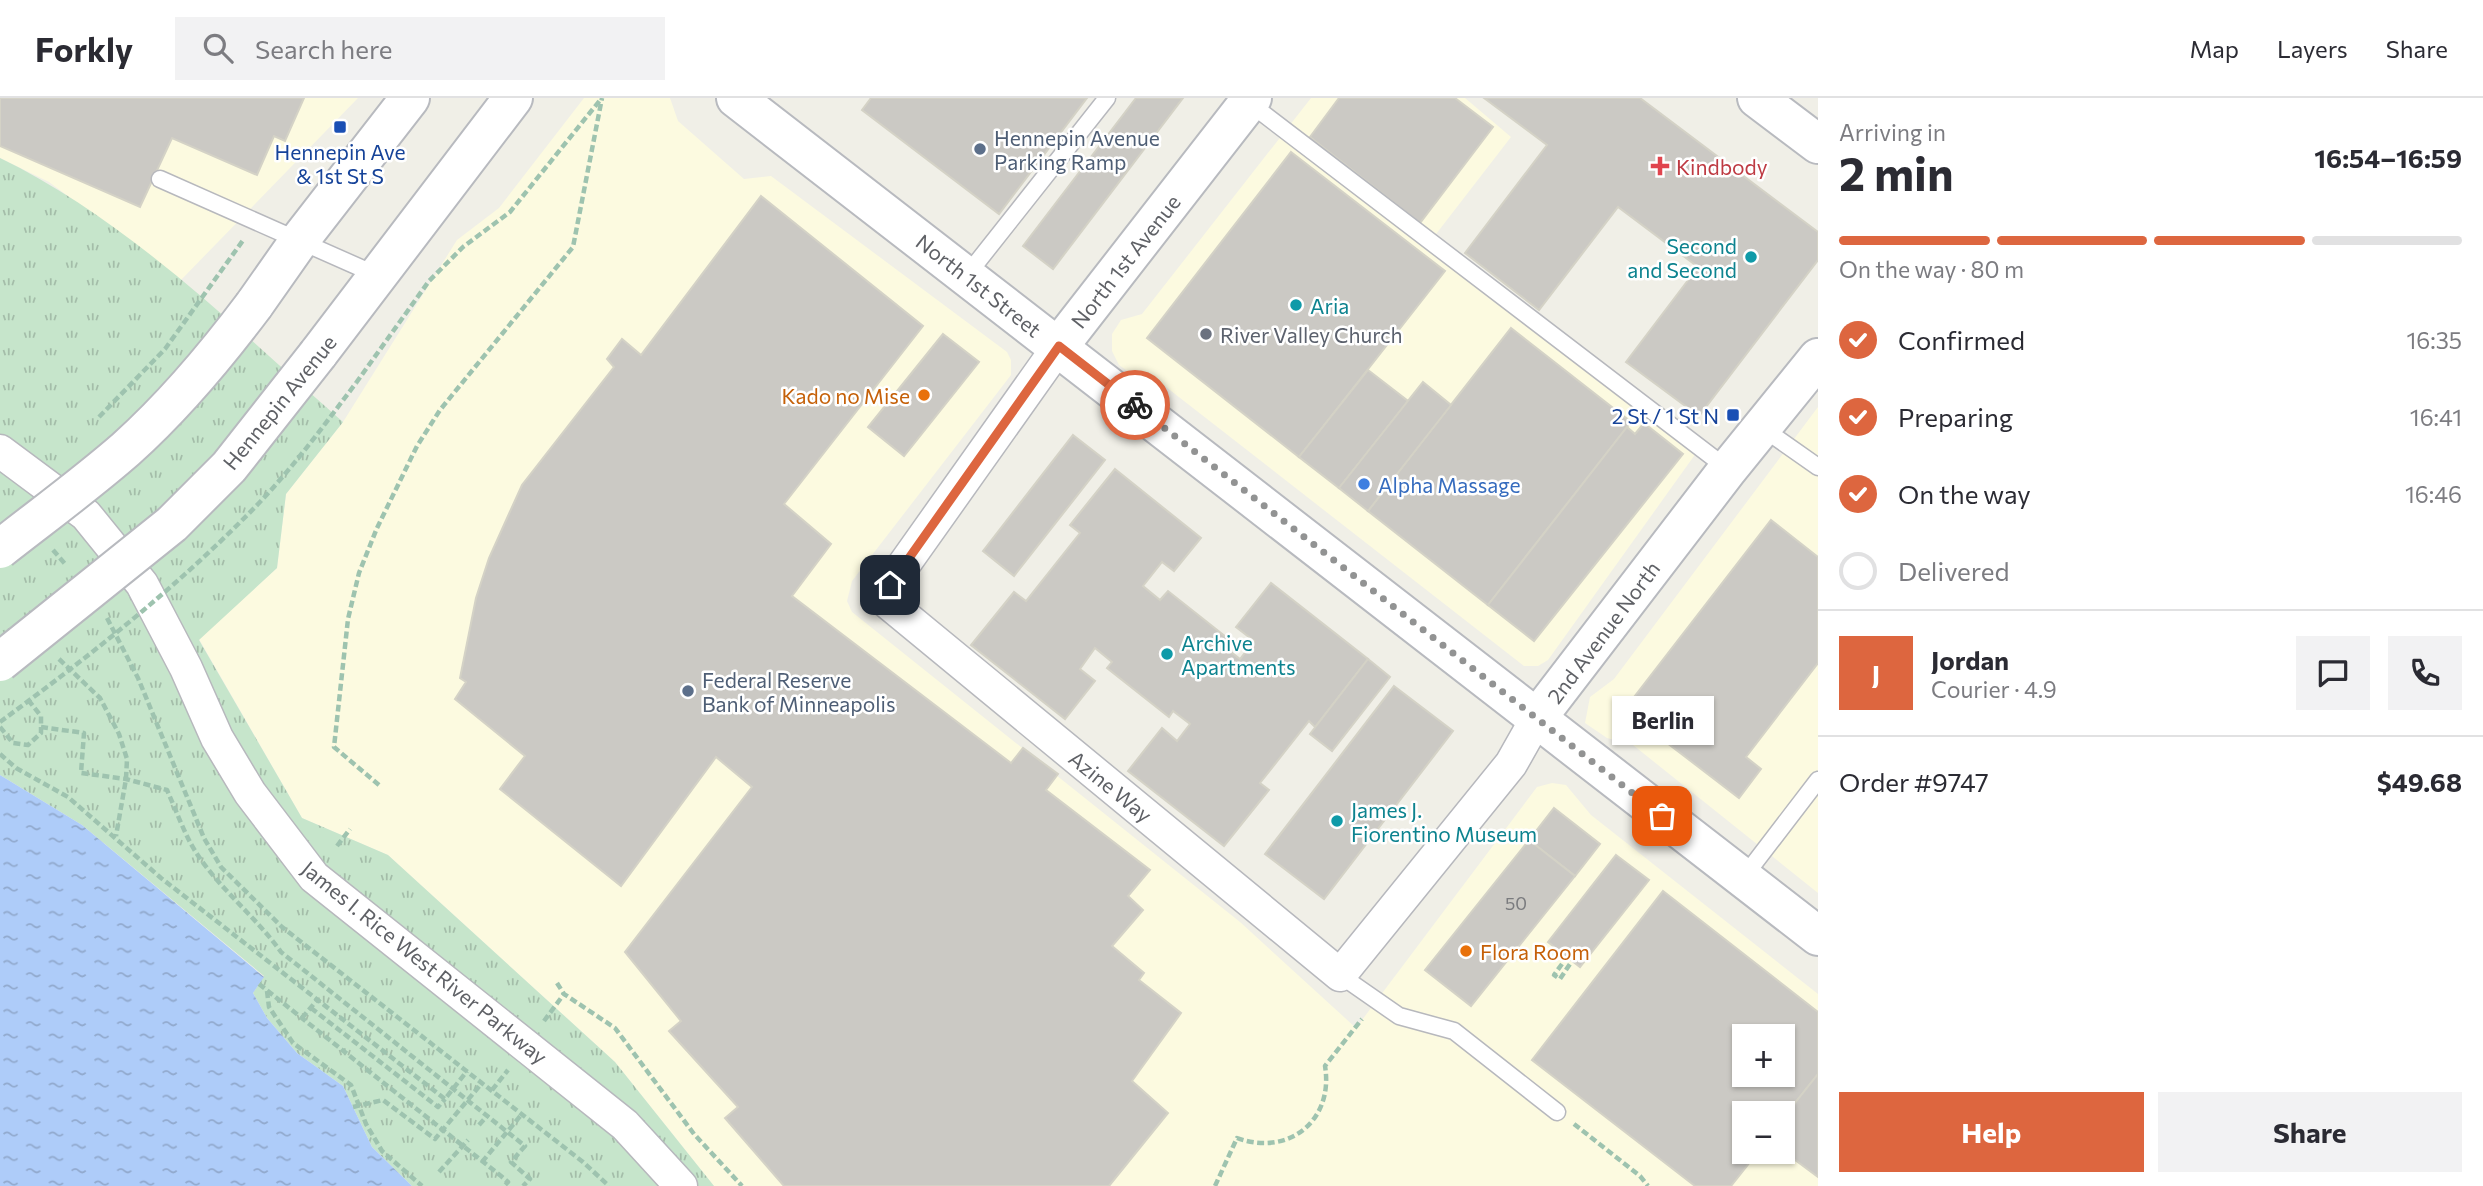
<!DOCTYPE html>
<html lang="en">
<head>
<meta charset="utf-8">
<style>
  :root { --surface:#fff; --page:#f2f2f3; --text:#2b2b33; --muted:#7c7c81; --line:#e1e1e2; --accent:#dd663f }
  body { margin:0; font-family:Commissioner,sans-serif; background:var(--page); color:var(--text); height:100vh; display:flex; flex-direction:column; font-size:26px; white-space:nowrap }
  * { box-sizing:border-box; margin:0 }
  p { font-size:23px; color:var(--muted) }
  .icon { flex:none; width:38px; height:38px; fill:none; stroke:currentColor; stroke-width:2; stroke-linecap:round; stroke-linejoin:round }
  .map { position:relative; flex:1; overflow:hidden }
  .details { display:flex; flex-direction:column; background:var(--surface); width:665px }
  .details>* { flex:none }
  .fabs { position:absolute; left:1732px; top:926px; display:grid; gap:14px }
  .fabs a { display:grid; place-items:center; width:63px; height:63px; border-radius:0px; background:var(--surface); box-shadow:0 2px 5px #0004; font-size:35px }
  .pin { position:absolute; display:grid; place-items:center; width:60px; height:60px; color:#fff; margin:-30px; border-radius:14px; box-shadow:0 4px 10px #0006 }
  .courier { position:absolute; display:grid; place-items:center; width:70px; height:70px; margin:-35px; border:5px solid #dd663f; border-radius:50%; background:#fff; color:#222; box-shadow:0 2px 9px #0007 }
  .bubble { position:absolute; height:49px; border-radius:0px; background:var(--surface); box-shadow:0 2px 5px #0004; font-size:23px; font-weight:700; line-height:49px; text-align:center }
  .overview em { font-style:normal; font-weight:700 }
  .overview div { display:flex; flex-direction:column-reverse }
  .overview { display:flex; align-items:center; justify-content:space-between; height:119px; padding:0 21px }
  h1 { font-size:46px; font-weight:700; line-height:52px }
  .bar { display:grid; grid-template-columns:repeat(4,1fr); gap:10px 7px; align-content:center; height:84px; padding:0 21px }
  .bar i { height:9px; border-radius:5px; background:var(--line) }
  .bar .active { background:var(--accent) }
  .bar p { grid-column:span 4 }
  .line { display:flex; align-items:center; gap:18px; padding:0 21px; border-top:2px solid var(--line) }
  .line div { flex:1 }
  .round { display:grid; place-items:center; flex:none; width:74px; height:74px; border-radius:0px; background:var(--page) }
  ol { padding:0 21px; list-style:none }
  li { display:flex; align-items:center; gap:21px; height:77px }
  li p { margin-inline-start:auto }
  li .icon { padding:7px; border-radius:50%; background:var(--accent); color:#fff; stroke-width:4 }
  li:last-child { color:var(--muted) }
  li i { width:38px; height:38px; border:4px solid var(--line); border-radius:50% }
  .primary-button { display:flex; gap:14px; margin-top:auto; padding:14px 21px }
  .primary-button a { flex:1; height:80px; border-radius:0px; background:var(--accent); color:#fff; font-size:28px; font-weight:700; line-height:80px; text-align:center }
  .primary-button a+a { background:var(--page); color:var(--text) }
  header { display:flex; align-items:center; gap:42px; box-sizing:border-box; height:98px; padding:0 35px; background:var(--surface); border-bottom:2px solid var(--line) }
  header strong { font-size:33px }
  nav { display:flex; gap:38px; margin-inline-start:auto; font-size:24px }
  .search { width:490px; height:63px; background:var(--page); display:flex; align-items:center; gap:18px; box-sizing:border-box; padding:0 24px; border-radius:0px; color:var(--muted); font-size:26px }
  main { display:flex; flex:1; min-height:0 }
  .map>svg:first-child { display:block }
</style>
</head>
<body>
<header>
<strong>Forkly</strong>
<div class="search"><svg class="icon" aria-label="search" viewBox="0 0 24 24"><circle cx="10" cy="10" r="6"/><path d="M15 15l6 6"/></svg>Search here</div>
<nav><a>Map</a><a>Layers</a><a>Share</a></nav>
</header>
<main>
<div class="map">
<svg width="1818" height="1088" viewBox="0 0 1818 1088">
  <defs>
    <pattern id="park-tufts" width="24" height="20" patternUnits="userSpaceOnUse" patternTransform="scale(1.75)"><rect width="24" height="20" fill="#c6e5cb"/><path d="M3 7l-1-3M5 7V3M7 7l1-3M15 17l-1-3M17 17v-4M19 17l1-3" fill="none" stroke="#a4bda9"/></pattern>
    <pattern id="water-ripples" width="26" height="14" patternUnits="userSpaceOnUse" patternTransform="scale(1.75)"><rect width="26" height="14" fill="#aeccf9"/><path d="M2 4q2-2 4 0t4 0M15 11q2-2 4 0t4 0" fill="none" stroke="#91a9cd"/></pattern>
  </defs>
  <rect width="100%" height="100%" fill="#f0efe7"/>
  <g fill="#fcfae0" fill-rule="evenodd">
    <path d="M 0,0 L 358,0 L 181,182 L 49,84 L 0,60 Z"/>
    <path d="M 584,0 L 670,0 L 678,23 L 744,81 L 771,78 L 1007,254 L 1011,262 L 1011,277 L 852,483 L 847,503 L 852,514 L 1240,824 L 1356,930 L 1537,689 L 1552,685 L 1566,687 L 1591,717 L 1818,896 L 1818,1088 L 714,1088 L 615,964 L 388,757 L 302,720 L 199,541 L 277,470 L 286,396 L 343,324 L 457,142 L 499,110 ZM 1745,938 L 1783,938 L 1783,976 L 1745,976 ZM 1745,1015 L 1783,1015 L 1783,1054 L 1745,1054 Z"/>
    <path d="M 1311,0 L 1465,0 L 1511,39 L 1433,140 L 1699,351 L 1548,562 L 1538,568 L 1524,568 L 1157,282 L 1134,278 L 1119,267 L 1112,253 L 1112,236 L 1121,222 L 1142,216 Z"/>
    <path d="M 1818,309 L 1818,795 L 1633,647 L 1607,640 L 1585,625 L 1590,599 L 1614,581 Z"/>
  </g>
  <path fill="url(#park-tufts)" d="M 0,60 C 128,122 237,231 343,324 L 286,396 L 277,470 L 199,542 L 302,720 L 388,757 L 615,964 L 714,1088 L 412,1088 L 372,1049 L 343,988 L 297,955 L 267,920 L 253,895 L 264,878 L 82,727 L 0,677 Z"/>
  <path fill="url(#water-ripples)" d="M 0,677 L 82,727 L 264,879 L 253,895 L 267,920 L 297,955 L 343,988 L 372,1049 L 412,1088 L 0,1088 Z"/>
  <g fill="#cbc9c4" stroke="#d4d2c6" stroke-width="2" fill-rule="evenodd">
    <path d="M 0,0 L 304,0 L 285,43 L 274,38 L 257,77 L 172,40 L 140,109 L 0,48 Z"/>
    <path d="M 871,0 L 1087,0 L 999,116 L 862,12 Z"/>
    <path d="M 1136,0 L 1183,0 L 1053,171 L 1023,148 Z"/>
    <path d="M 1339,0 L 1455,0 L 1493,29 L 1420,125 L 1310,39 Z"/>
    <path d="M 1484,0 L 1640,0 L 1818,134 L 1818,162 L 1699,318 L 1626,264 L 1698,169 L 1618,109 L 1539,212 L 1465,155 L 1547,47 Z"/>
    <path d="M 1291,54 L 1445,173 L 1299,359 L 1147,240 Z"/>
    <path d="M 761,98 L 923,228 L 784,406 L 831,446 L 792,498 L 1011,665 L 1023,650 L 1058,676 L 1046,692 L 1150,772 L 1128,798 L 1143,812 L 1112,848 L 1144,875 L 1139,882 L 1181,915 L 1132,983 L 1168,1015 L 1109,1088 L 784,1088 L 725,1020 L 738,1009 L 669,933 L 681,923 L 625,854 L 752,689 L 716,659 L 621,788 L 500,691 L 525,658 L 455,601 L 466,584 L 460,580 L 476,500 L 489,460 L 522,387 L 614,269 L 607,261 L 622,241 L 641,257 Z"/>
    <path d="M 1511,230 L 1631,324 L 1488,507 L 1368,413 Z"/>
    <path d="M 943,236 L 979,264 L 904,358 L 868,329 Z"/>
    <path d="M 1368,272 L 1408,303 L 1339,390 L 1299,359 Z"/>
    <path d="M 1423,284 L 1451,307 L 1368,413 L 1339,390 Z"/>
    <path d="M 1644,325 L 1683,356 L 1534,543 L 1488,507 L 1627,329 L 1635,336 Z"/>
    <path d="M 1073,337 L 1105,362 L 1014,478 L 983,453 Z"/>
    <path d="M 1115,371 L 1201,440 L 1174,473 L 1162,464 L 1143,488 L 1160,502 L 1168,493 L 1231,543 L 1226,550 L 1240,561 L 1254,543 L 1236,529 L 1271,485 L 1368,561 L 1315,629 L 1309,623 L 1260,685 L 1269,692 L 1224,748 L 1128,673 L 1162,630 L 1177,643 L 1190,626 L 1173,613 L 1169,619 L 1107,570 L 1112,564 L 1095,550 L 1080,571 L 1095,583 L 1065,621 L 971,547 L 1014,494 L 1026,503 L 1080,435 L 1070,427 Z"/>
    <path d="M 1771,422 L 1818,459 L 1818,565 L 1746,659 L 1761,671 L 1739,700 L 1624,612 Z"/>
    <path d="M 1368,561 L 1390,579 L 1332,653 L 1310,636 Z"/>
    <path d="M 1394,588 L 1453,633 L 1324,801 L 1265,756 Z"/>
    <path d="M 1554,710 L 1600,746 L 1575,778 L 1529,742 Z"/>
    <path d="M 1529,742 L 1575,778 L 1471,908 L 1425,872 Z"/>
    <path d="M 1616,757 L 1649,782 L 1580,869 L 1548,844 Z"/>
    <path d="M 1663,793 L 1818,914 L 1818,976 L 1783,1020 L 1783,1015 L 1745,1015 L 1745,1054 L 1758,1054 L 1731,1088 L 1695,1088 L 1532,962 ZM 1745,938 L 1783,938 L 1783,976 L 1745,976 Z"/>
    <path d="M 1818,976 L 1818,1079 L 1783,1053 L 1783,1020 Z"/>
  </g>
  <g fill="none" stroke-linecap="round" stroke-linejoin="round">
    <defs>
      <g id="lane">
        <path d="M 1248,4 L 1728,371"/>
        <path d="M 160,81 L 379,178"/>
        <path d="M 967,177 L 1107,0"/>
        <path d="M 1761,329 L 1818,369"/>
        <path d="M 1743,780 L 1818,682"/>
        <path d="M 1340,877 L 1399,918 L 1454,933 L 1557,1014"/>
      </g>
      <g id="street">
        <path d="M 1059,248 L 881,499 L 1340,877 L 1511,666 L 1537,620"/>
        <path d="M 0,353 L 86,417 L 142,486 L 186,570 L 217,640 L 250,695 L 314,779 L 625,1027 L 681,1088"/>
      </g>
      <g id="secondary">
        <path d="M 736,0 L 1818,838"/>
        <path d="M 1757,0 L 1818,46"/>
        <path d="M 254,207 L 299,143 L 410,0"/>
        <path d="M 1059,248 L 1252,0"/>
        <path d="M 318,256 L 513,0"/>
        <path d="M 1537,620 L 1728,371 L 1818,260"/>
      </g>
    </defs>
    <use href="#lane" stroke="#b7b8bd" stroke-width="19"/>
    <use href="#street" stroke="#b7b8bd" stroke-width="35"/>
    <use href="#secondary" stroke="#b8babf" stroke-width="42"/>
    <g stroke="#9ec3af" stroke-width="4.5" stroke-dasharray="7 3.5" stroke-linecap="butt">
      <path d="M 356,285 L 429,183 L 463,149 L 510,114 L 601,1"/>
      <path d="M 99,319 L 165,251 L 244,141"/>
      <path d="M 53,452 L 66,467"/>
      <path d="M 107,520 L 138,580 L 204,740 L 221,769 L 282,829 L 583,1064 L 609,1088"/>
      <path d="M 59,561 L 100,600 L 119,636 L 127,661 L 126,681 L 116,738"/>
      <path d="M 0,629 L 13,645 L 28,647 L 41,635 L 41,618 L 29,603"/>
      <path d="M 41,629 L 84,635 L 81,675 L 126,681 L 167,692 C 175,710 182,729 191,746 C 214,787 254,816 281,854 L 525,1048 L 511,1064 L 530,1081 L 523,1088"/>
      <path d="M 0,656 L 16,670 L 68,699 L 161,780 L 445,1001 L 467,973"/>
      <path d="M 379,687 L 334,649 L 348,521 L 359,475 L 377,430 L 417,348 L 440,312 L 573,149 L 602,0"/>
      <path d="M 337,748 L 350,731"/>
      <path d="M 1562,866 L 1554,877 L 1560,881 L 1572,863"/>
      <path d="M 557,885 L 564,896 L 615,930 L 694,1036 L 742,1088"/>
      <path d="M 259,886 L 501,1078 L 508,1084 L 504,1088"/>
      <path d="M 267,893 L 269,909 L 293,945 L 351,987 L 366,1026 L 382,1053 L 422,1088"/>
      <path d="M 311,910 L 438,1009 L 445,1001"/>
      <path d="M 302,920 L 318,901"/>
      <path d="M 544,923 L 564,896"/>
      <path d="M 492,992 L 508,972"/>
      <path d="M 353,1009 L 383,1002 L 435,1041 L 482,985"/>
      <path d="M 1574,1026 L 1640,1078 L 1648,1088"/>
      <path d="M 479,1027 L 488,1017"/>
      <path d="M 482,1064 L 522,1016"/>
      <path d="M 439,1074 L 468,1042"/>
      <path d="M 1215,1088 L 1237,1040 C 1289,1059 1334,1022 1325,968 L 1362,921"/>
    </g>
    <use href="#lane" stroke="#fff" stroke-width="16"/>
    <use href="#street" stroke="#fff" stroke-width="32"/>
    <use href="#secondary" stroke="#fff" stroke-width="38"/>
    <defs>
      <g id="secondary-bridge">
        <path d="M 0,451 C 42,418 86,386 126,351 C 174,308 215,259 254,207"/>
        <path d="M 0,564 L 172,426 L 229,369 L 318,256"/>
      </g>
    </defs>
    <use href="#secondary-bridge" stroke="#b8babf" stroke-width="42" stroke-linecap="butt"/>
    <path stroke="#9ec3af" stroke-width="4.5" stroke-dasharray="7 3.5" stroke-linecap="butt" d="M 0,624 C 90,558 181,486 259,405 C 295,367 325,326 356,285"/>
    <use href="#secondary-bridge" stroke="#fff" stroke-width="38"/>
  </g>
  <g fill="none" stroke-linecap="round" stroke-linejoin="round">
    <path stroke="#929393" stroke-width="7" stroke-dasharray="0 12.6" d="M 1135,307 L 1662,718"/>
    <path stroke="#dd663f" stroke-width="9" d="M 890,487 L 1059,248 L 1135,307"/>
  </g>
  <g fill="#1a4fb4" stroke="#fff" stroke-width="2.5">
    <rect x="333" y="22" width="14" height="14" rx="3.5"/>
    <rect x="1726" y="310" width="14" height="14" rx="3.5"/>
  </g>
  <g fill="#5c6f8a" stroke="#fff" stroke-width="2.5">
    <circle cx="980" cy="51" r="7"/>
    <circle cx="688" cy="593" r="7"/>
  </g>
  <path fill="#e0444e" stroke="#fff" stroke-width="2.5" d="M1656.5 57.5h7v7h7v7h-7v7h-7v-7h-7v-7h7z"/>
  <g fill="#0f9aa8" stroke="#fff" stroke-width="2.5">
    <circle cx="1751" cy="159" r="7"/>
    <circle cx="1296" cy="207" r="7"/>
    <circle cx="1167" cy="556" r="7"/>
    <circle cx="1337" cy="723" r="7"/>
  </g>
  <circle fill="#6b7280" stroke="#fff" stroke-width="2.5" cx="1206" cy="236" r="7"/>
  <g fill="#e8710a" stroke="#fff" stroke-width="2.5">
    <circle cx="924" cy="297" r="7"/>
    <circle cx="1466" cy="853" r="7"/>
  </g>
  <circle fill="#3f7fe0" stroke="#fff" stroke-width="2.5" cx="1364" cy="386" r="7"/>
  <g text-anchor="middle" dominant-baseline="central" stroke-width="5" stroke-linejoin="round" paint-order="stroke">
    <g font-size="18" fill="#7a7b7e">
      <text x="1516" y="805">50</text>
    </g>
    <g font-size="21" fill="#4e5e75" stroke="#fff" text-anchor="start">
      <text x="994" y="39">Hennepin Avenue<tspan x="994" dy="24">Parking Ramp</tspan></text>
      <text x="702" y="581">Federal Reserve<tspan x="702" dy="24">Bank of Minneapolis</tspan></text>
    </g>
    <g font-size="21" fill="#164399" stroke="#fff">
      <text x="340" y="53">Hennepin Ave<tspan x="340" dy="24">&amp; 1st St S</tspan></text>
      <text x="1719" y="317" text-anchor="end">2 St / 1 St N</text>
    </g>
    <g font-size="21" fill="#be3a42" stroke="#fff" text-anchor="start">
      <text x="1676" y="68">Kindbody</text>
    </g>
    <g font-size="21" fill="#0d838f" stroke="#fff" text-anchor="start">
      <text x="1737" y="147" text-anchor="end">Second<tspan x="1737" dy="24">and Second</tspan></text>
      <text x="1310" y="207">Aria</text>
      <text x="1181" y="544">Archive<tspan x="1181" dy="24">Apartments</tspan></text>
      <text x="1351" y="711">James J.<tspan x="1351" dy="24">Fiorentino Museum</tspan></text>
    </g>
    <g font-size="21" fill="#5f6166" stroke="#fff">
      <text transform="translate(1125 163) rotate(-52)">North 1st Avenue</text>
      <text transform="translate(979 187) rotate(38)">North 1st Street</text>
      <text transform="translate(279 304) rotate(-51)">Hennepin Avenue</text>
      <text transform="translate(1603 534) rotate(-53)">2nd Avenue North</text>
      <text transform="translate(1111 688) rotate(39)">Azine Way</text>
      <text transform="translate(425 864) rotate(39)">James I. Rice West River Parkway</text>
    </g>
    <g font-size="21" fill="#5b616d" stroke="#fff" text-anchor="start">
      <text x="1220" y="236">River Valley Church</text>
    </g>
    <g font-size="21" fill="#c56008" stroke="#fff" text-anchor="end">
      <text x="910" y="297">Kado no Mise</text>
      <text x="1480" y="853" text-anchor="start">Flora Room</text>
    </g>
    <g font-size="21" fill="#366cbe" stroke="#fff" text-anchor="start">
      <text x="1378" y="386">Alpha Massage</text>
    </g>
  </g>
</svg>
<div class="fabs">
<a>+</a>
<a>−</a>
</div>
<div class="pin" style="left:1662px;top:718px;background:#ea580c"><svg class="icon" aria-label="bag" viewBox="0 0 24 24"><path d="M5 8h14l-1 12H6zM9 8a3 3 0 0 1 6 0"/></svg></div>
<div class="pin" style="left:890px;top:487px;background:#1f2937"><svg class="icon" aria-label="home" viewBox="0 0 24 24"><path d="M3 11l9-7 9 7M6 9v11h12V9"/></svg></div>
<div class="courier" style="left:1135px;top:307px"><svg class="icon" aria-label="bike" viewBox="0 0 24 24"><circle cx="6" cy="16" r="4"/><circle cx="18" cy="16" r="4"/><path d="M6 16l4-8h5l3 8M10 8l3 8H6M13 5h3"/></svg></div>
<div class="bubble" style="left:1612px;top:598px;width:102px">Berlin</div>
</div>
<section class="details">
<div class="overview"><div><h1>2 min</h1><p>Arriving in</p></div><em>16:54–16:59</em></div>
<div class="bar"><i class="active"></i><i class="active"></i><i class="active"></i><i></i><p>On the way · 80 m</p></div>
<ol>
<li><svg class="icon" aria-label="check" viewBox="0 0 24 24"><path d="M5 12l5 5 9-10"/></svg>Confirmed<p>16:35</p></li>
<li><svg class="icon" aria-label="check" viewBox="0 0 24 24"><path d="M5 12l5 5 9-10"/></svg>Preparing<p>16:41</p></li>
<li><svg class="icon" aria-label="check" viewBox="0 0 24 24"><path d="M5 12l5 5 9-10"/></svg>On the way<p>16:46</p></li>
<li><i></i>Delivered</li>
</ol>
<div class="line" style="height:126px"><b class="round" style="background:var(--accent);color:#fff">J</b><div><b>Jordan</b><p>Courier · 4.9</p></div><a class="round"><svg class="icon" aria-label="chat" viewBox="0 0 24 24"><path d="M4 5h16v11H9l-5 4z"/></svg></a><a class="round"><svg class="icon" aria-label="phone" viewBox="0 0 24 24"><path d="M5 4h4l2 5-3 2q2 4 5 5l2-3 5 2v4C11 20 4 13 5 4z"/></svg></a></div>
<div class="line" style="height:91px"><div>Order #9747</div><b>$49.68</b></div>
<div class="primary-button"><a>Help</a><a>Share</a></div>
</section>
</main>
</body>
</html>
